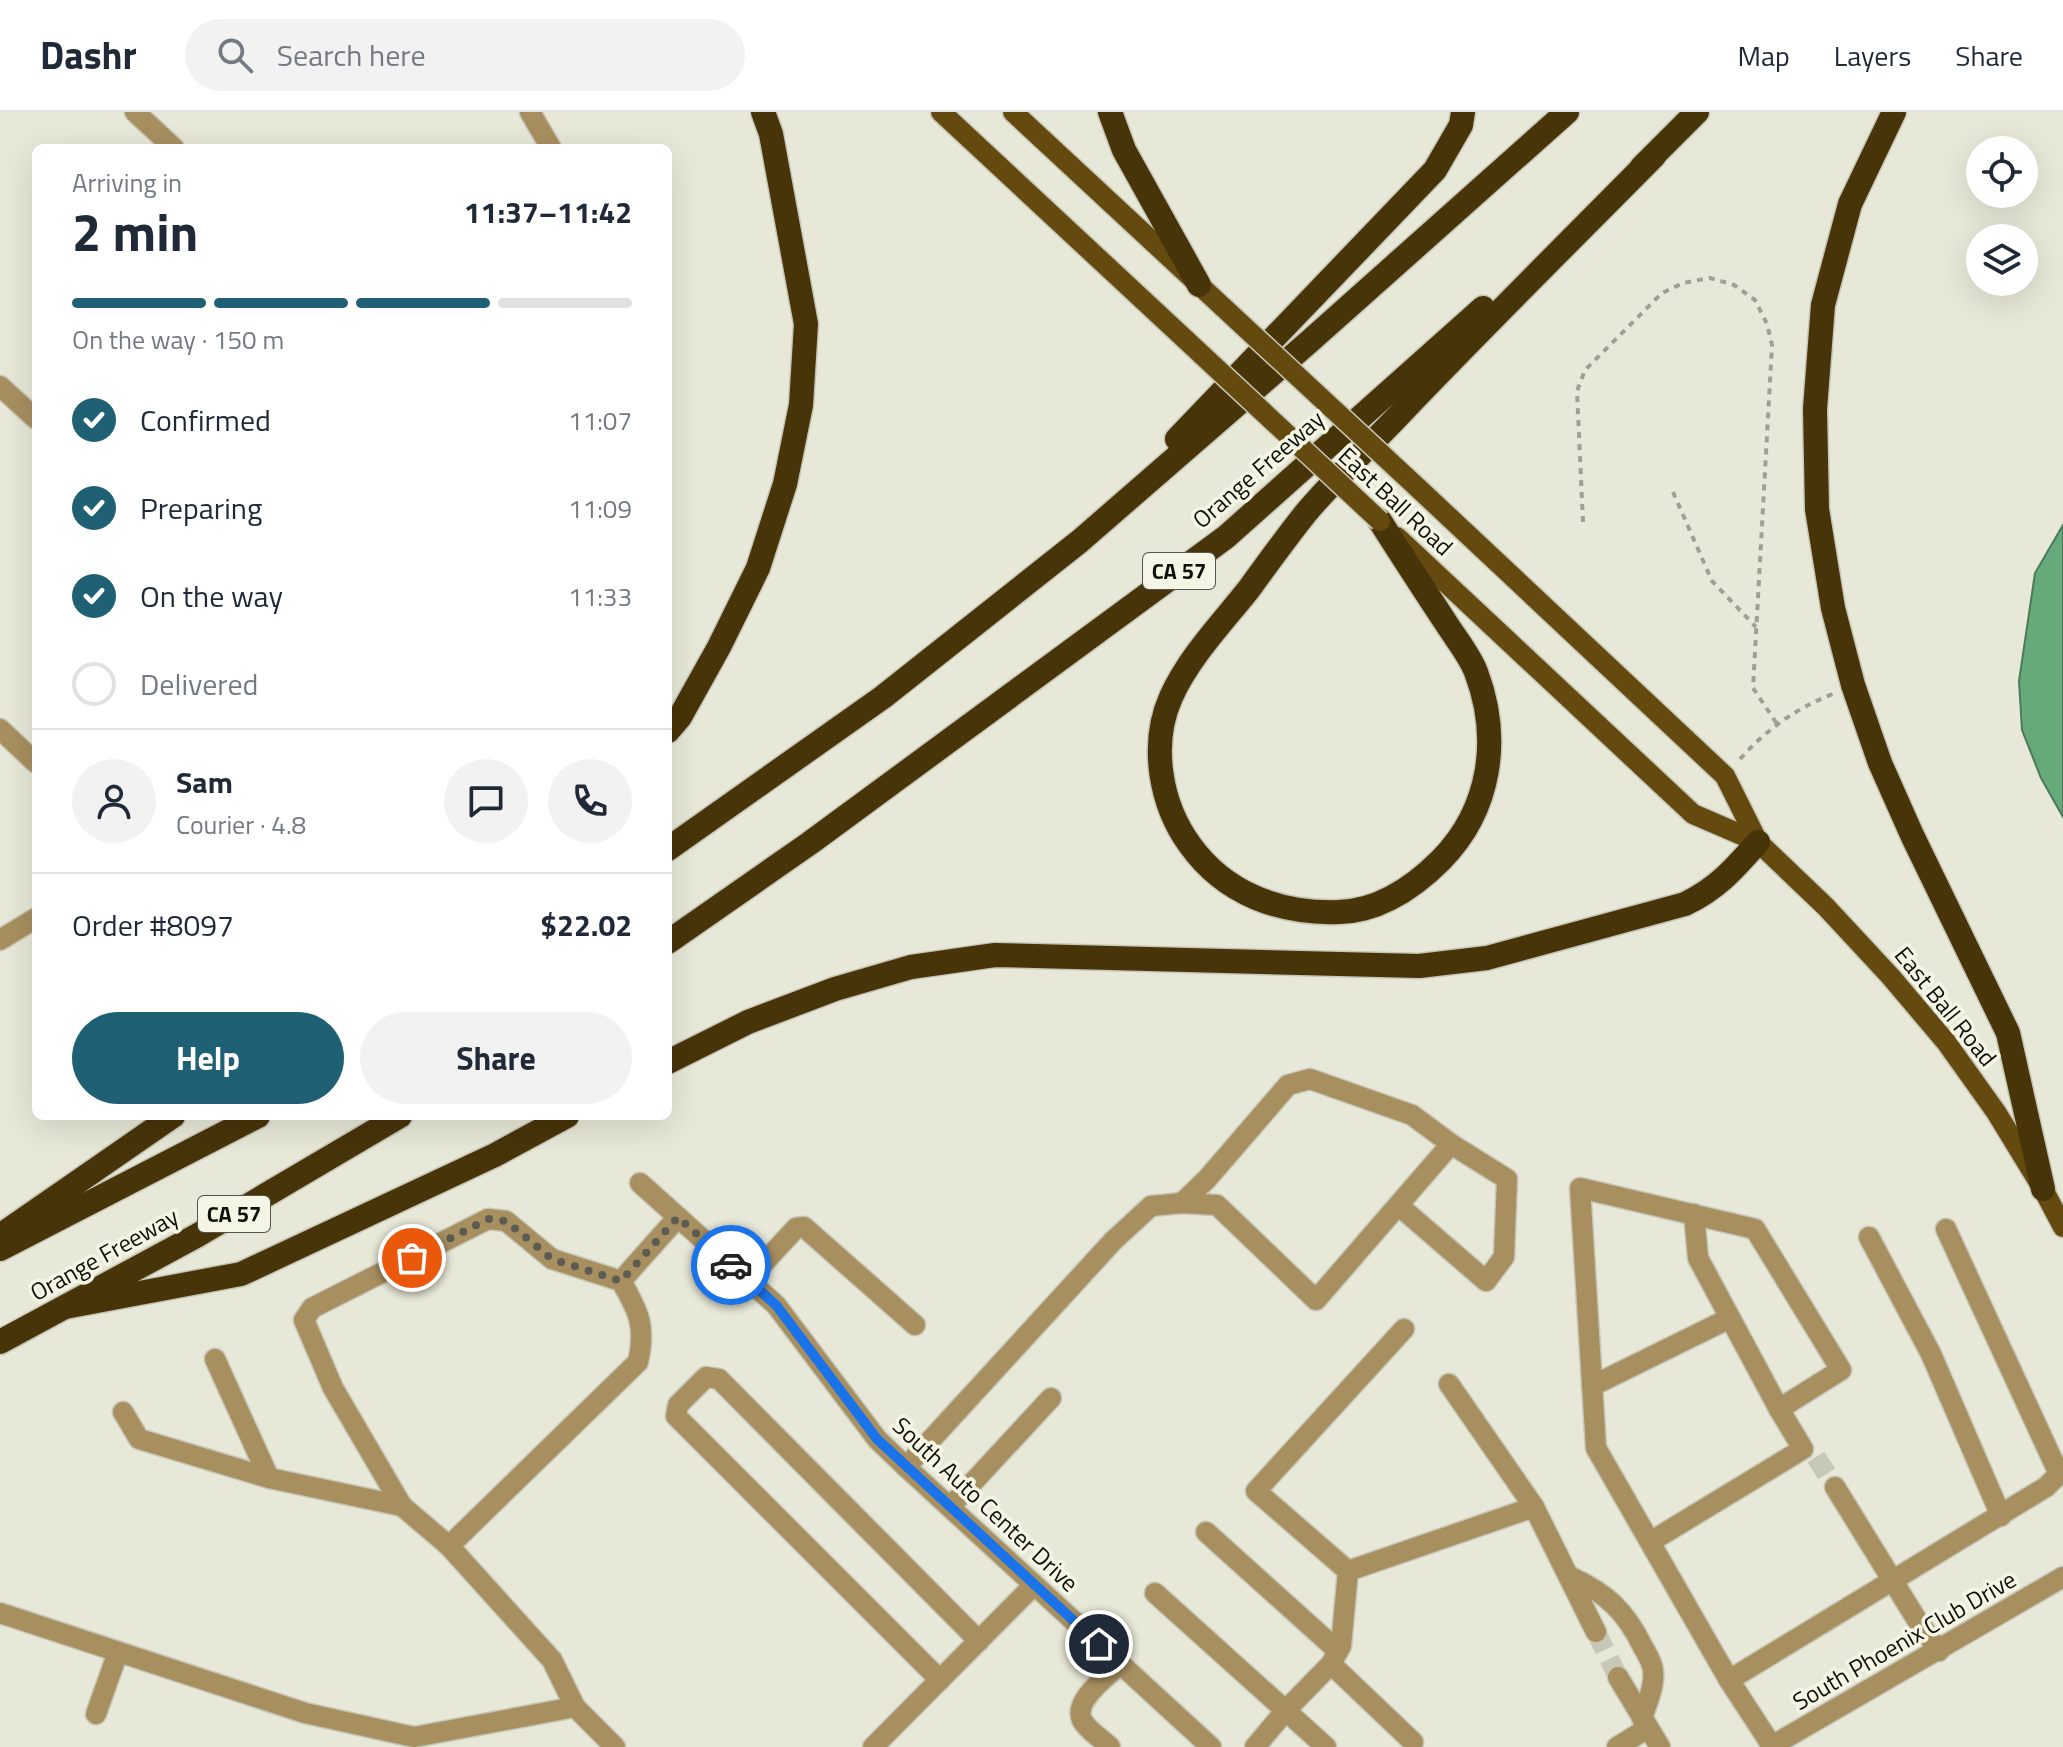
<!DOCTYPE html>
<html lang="en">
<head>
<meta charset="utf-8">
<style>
  :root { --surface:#fff; --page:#f2f2f3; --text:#1f2937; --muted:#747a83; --line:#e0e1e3; --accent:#1f6075 }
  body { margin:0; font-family:"Titillium Web",sans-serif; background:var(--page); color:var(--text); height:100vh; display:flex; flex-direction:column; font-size:30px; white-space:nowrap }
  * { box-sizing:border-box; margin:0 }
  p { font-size:26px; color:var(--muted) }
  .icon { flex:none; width:44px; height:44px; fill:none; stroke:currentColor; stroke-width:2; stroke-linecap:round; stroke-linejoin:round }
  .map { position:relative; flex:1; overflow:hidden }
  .drawer { position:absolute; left:32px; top:32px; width:640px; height:976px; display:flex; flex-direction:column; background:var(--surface); border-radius:12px; box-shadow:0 8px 32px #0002 }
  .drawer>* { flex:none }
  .fabs { position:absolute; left:1966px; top:24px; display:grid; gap:16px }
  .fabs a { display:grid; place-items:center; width:72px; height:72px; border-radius:50%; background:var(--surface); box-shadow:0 8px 32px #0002; font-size:40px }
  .pin { position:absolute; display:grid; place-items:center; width:68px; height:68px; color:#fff; margin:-34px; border:4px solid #fff; border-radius:50%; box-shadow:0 2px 8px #0007 }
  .courier { position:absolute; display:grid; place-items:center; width:80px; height:80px; margin:-40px; border:6px solid #1a73e8; border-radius:50%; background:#fff; color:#222; box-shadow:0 2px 10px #0007 }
  .summary em { font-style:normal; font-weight:700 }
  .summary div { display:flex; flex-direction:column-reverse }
  .summary { display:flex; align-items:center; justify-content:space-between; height:136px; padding:0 40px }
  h1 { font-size:52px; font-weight:700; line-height:60px }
  .bar { display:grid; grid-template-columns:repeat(4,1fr); gap:12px 8px; align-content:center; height:96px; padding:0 40px }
  .bar i { height:10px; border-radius:6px; background:var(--line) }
  .bar .on { background:var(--accent) }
  .bar p { grid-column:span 4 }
  .line { display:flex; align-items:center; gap:20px; padding:0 40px; border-top:2px solid var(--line) }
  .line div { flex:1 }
  .round { display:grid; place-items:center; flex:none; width:84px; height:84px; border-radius:42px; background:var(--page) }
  ol { padding:0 40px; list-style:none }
  li { display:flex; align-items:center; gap:24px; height:88px }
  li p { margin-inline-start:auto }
  li .icon { padding:8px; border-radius:50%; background:var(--accent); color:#fff; stroke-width:4 }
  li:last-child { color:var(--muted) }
  li i { width:44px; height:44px; border:4px solid var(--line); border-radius:50% }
  .cta { display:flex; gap:16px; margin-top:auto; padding:16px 40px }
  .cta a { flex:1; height:92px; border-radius:48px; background:var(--accent); color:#fff; font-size:32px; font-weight:700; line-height:92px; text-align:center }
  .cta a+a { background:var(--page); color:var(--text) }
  header { display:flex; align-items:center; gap:48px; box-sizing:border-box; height:112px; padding:0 40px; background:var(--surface); border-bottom:2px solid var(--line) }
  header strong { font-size:38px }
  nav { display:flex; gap:44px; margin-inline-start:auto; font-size:28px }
  .search { width:560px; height:72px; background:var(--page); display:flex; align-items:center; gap:20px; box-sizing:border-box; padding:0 28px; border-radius:44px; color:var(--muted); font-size:30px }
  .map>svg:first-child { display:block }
</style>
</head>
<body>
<header>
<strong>Dashr</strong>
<div class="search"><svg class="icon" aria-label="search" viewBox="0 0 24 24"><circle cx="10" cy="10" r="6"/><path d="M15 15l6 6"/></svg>Search here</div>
<nav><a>Map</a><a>Layers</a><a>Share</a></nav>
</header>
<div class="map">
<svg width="2063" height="1635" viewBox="0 0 2063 1635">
  <rect width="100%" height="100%" fill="#e8e8d8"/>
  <path fill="#66a97b" stroke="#4c7b5a" stroke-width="2" d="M 2063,413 L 2063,705 L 2041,666 L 2022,618 L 2019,569 L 2035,461 Z"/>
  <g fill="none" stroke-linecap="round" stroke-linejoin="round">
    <g stroke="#c8c8b9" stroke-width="20" stroke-dasharray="20 10" stroke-linecap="butt">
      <path d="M 1816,1345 L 1835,1375"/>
      <path d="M 1596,1520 L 1618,1565"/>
    </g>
    <defs>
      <g id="minor">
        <path d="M 135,0 L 174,36"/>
        <path d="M 530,0 L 551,36"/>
        <path d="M 0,274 L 36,307"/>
        <path d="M 0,617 L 36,651"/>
        <path d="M 0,828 L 36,806"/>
        <path d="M 640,1071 L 776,1193 L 877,1327 L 906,1355 L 1211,1635"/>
        <path d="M 1182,1091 L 1207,1067 L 1288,973 L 1310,967 L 1412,1003 L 1451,1032"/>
        <path d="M 1694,1102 L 1698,1146 L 1779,1297"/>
        <path d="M 1869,1125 L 1931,1242 L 2001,1404"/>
        <path d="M 748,1168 L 796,1116 L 804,1115 L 915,1213"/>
        <path d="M 621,1169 L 678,1105"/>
        <path d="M 215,1247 L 269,1366"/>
        <path d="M 1592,1274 L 1730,1206"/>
        <path d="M 123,1300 L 139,1327 L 269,1366 L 402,1394 L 449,1434 L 552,1548 L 575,1595 L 615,1635"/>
        <path d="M 906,1355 L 1113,1129 L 1151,1094 L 1182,1091 L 1217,1093 L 1316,1188 L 1451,1032 L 1507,1067 L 1504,1145 L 1486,1169 L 1398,1093"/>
        <path d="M 1835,1375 L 1917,1508 L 1939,1539"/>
        <path d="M 402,1394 L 333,1276 L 304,1208 L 312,1196 L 488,1107 L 506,1109 L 552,1147 L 621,1169 C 639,1200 646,1214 638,1250 L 449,1434"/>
        <path d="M 950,1395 L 1051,1286"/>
        <path d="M 1534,1395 L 1596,1520"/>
        <path d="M 1206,1420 L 1337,1538"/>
        <path d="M 1650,1430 L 1803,1337 L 1779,1297 L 1841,1258 L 1755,1117 L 1580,1076 L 1596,1336 L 1729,1568 L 1772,1634"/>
        <path d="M 1348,1459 L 1256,1379 L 1404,1217"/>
        <path d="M 1569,1464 C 1606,1481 1625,1498 1643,1535 C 1647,1542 1652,1550 1653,1558 C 1655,1574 1647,1591 1642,1606"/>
        <path d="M 1155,1481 L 1326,1635"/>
        <path d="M 0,1501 L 305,1601 L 414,1625 L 575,1595"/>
        <path d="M 1331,1552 L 1413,1630"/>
        <path d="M 1618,1565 L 1660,1635"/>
        <path d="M 940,1568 L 676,1304 L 678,1293 L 706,1265 L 719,1267 L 979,1529"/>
        <path d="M 1729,1568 L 2046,1375 L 2059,1362 L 1946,1117"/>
        <path d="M 96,1602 L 118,1540"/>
        <path d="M 873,1635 L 1034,1473"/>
        <path d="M 1110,1635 C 1102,1627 1087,1618 1082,1608 C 1073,1588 1108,1564 1120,1552"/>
        <path d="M 1255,1635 L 1287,1597 L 1331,1552 L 1341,1534 L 1348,1459 L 1534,1395 L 1449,1272"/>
        <path d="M 1617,1635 L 1648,1616"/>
        <path d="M 1770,1635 L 2063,1465"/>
      </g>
      <g id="major">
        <path d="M 941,0 L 1186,228"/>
        <path d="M 1013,0 L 1224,196"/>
        <path d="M 1418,376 L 1725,664 L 1758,730 L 1826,795 L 1891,865 L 1946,930 L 1996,1000 L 2043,1077 L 2063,1115"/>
        <path d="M 1397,425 L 1693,702 L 1758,730"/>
      </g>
      <g id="highway">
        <path d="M 1110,0 L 1124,38 L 1199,173"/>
        <path d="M 1894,0 L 1850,92 L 1823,193 L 1815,297 L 1817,397 L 1833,496 L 1853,573 L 1880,651 L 1912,723 L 2008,921 L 2043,1077"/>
        <path d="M 1642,55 L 1697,0"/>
        <path d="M 1177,327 L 1435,58 L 1461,13 L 1463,0"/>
        <path d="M 1380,409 C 1402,444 1425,479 1448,514 C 1457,528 1470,544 1476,560 C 1501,626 1491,697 1441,748 C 1414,775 1379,799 1339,800 C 1280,802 1225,782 1190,733 C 1160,692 1150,632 1171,585 C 1189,545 1222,511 1249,477 C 1267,452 1286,426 1305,402 C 1335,366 1370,334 1402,300 C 1485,213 1570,129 1654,44"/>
        <path d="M 668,619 L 680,605 L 719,535 L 758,456 L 785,372 L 801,293 L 806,212 L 771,22 L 763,0"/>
        <path d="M 668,737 L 883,585 L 1080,429 L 1310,229 L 1567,0"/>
        <path d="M 668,830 L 810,731 L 1226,425 L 1483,196"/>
        <path d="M 668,950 L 748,910 L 835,877 L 911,855 L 995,843 L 1419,854 L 1487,846 L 1685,792 C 1718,776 1734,757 1758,730"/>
        <path d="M 4,1121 L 173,1004"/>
        <path d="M 0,1137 L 258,1004"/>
        <path d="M 65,1195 L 241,1162 L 495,1043 L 567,1004"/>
        <path d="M 0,1230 L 198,1123 L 400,1004"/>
      </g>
    </defs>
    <use href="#minor" stroke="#c6c6b7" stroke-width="23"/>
    <use href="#major" stroke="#c6c6b7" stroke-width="23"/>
    <use href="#highway" stroke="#c6c6b7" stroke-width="27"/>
    <g stroke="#9f9f93" stroke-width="4" stroke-dasharray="6 6" stroke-linecap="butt">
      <path d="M 1673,380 L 1712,469 L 1756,515"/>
      <path d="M 1583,410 L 1577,279 L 1585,258 L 1662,181 L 1683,171 L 1710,166 L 1734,173 L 1755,188 L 1767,212 L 1772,233 L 1753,576 L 1777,612"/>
      <path d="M 1740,647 C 1766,618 1796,596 1833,582"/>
    </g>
    <use href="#minor" stroke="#a88f60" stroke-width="20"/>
    <use href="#major" stroke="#654a10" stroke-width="20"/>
    <use href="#highway" stroke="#483409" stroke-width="24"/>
    <defs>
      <g id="major-bridge">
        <path d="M 1224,196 L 1418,376"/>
        <path d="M 1186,228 L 1380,409"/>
      </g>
    </defs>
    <use href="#major-bridge" stroke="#c6c6b7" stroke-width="23" stroke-linecap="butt"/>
    <use href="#major-bridge" stroke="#654a10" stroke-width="20"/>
  </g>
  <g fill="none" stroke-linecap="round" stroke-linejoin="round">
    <path stroke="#5c5c53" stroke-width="8" stroke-dasharray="0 14.4" d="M 412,1146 L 488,1107 L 506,1109 L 552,1147 L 621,1169 L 678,1105 L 731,1153"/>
    <path stroke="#1a73e8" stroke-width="10" d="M 731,1153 L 776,1193 L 877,1327 L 1099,1532"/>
  </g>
  <g text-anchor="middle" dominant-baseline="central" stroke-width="7" stroke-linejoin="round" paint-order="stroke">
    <g fill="#f5f5e5" stroke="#55554d" stroke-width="2">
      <rect x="1143" y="441" width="72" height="36" rx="6"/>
      <rect x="198" y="1084" width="72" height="36" rx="6"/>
    </g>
    <g font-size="22" font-weight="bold" fill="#11110c">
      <text x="1179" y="459">CA 57</text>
      <text x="234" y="1102">CA 57</text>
    </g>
    <g font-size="24" fill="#11110c" stroke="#f5f5e5">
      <text transform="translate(1258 357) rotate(-41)">Orange Freeway</text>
      <text transform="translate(1396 389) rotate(43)">East Ball Road</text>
      <text transform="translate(1946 894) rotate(51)">East Ball Road</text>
      <text transform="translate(104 1142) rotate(-29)">Orange Freeway</text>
      <text transform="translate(986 1392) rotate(43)">South Auto Center Drive</text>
      <text transform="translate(1904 1528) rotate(-30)">South Phoenix Club Drive</text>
    </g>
  </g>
</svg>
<div class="fabs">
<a><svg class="icon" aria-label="locate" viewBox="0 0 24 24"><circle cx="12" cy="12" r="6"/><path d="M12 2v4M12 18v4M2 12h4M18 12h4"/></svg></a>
<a><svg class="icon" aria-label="layers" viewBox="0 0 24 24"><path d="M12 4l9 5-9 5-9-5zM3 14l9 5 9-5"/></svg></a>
</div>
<div class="pin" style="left:412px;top:1146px;background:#ea580c"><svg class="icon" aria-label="bag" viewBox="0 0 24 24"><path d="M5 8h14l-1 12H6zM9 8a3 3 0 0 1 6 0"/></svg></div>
<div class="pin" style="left:1099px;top:1532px;background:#1f2937"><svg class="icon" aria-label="home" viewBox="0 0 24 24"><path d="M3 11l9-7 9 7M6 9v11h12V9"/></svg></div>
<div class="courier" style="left:731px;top:1153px"><svg class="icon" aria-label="car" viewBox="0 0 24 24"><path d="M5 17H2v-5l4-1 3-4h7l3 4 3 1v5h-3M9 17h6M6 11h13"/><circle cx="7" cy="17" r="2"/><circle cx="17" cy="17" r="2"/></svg></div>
<section class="drawer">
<div class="summary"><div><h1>2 min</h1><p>Arriving in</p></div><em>11:37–11:42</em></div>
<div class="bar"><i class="on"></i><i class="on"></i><i class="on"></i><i></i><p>On the way · 150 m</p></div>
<ol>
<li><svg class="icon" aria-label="check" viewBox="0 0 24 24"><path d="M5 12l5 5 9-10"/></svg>Confirmed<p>11:07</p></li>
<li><svg class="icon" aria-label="check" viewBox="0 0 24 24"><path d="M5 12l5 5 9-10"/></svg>Preparing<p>11:09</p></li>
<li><svg class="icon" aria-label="check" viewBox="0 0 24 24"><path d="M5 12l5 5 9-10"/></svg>On the way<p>11:33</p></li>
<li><i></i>Delivered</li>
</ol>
<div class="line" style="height:144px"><a class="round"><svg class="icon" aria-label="person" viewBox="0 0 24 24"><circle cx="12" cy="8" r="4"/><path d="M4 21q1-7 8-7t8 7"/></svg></a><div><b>Sam</b><p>Courier · 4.8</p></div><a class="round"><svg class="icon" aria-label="chat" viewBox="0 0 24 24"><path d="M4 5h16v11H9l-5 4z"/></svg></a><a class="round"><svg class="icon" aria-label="phone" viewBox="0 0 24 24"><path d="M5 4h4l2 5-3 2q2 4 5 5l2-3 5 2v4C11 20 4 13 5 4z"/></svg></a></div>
<div class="line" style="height:104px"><div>Order #8097</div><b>$22.02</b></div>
<div class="cta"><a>Help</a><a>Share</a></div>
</section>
</div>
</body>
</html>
